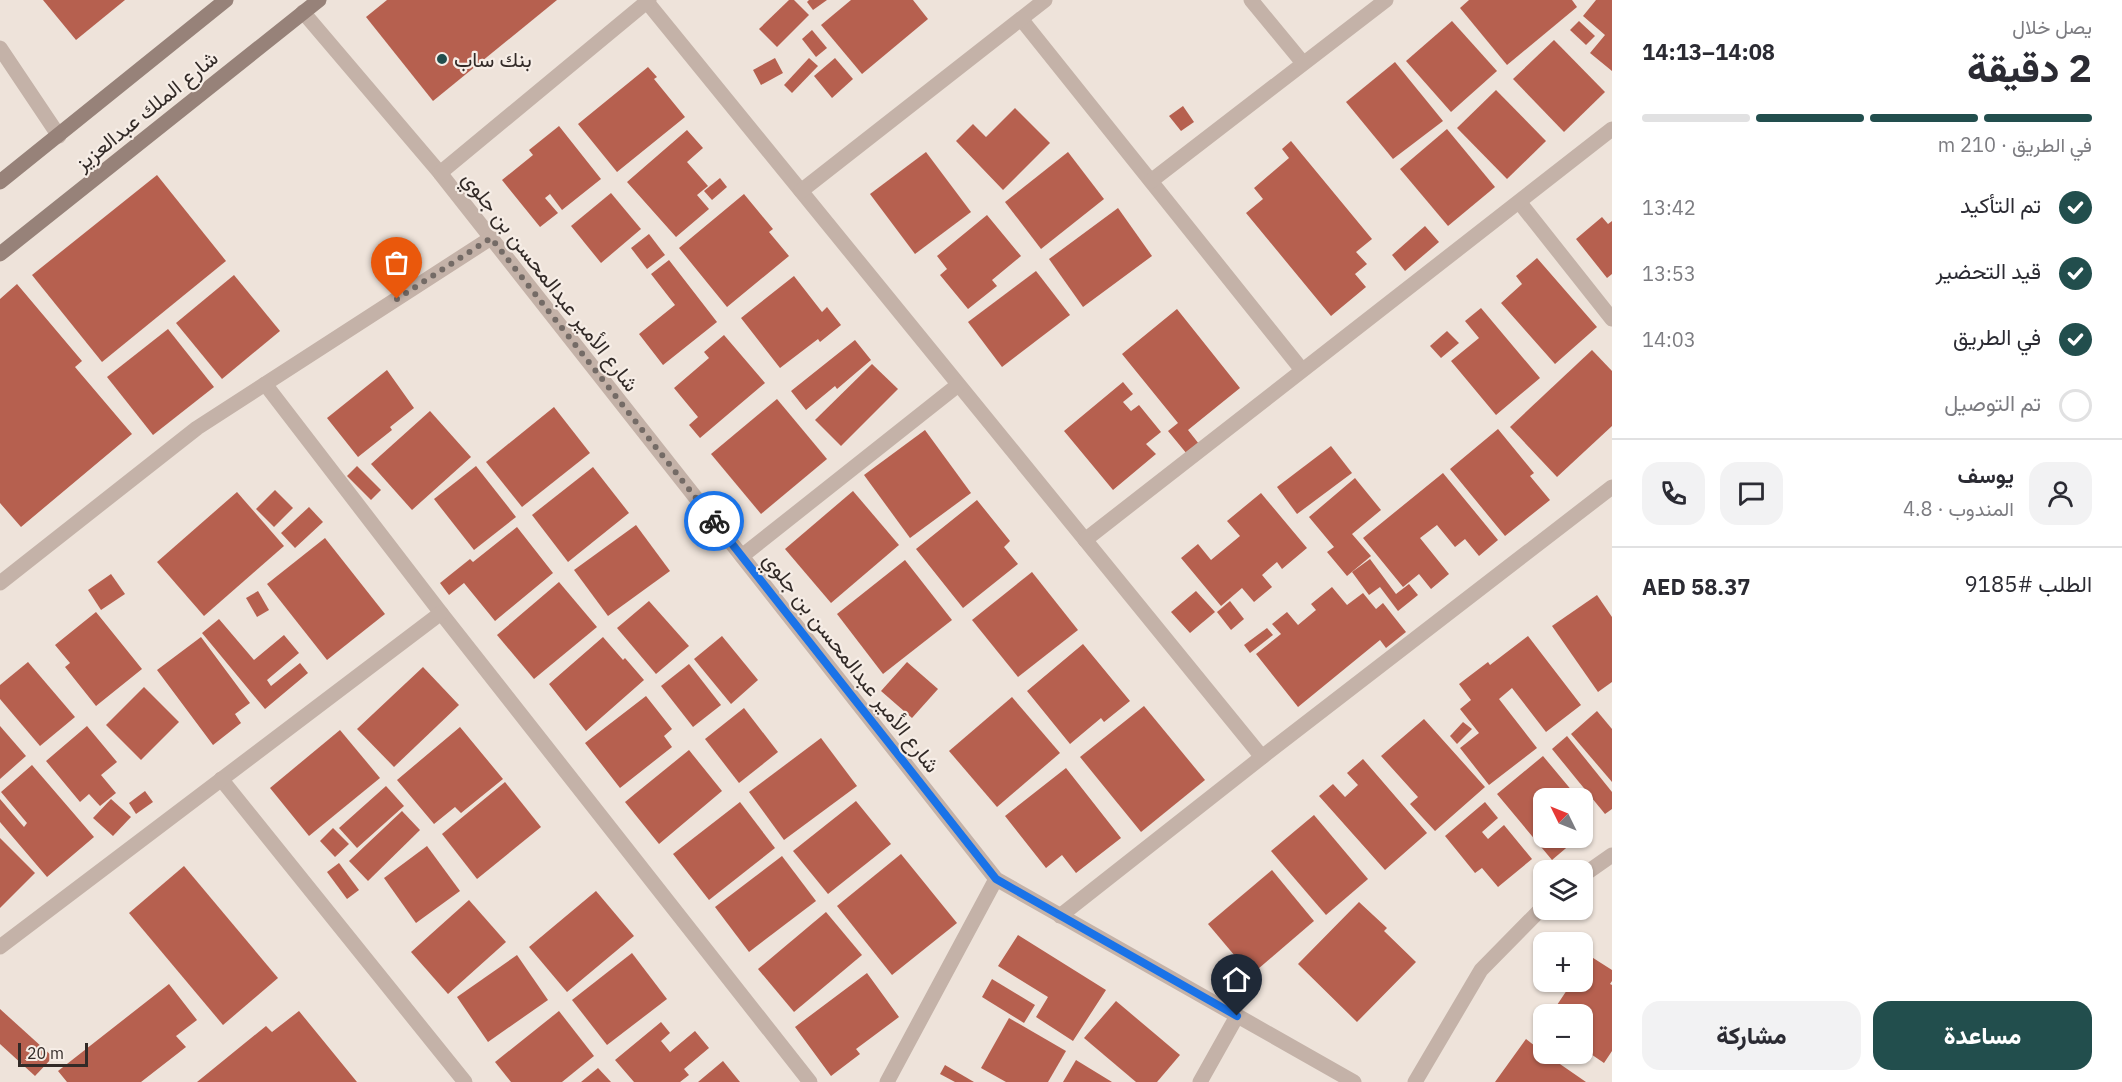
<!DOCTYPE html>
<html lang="ar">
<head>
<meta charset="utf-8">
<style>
  :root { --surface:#fff; --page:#f2f2f3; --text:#2b2b33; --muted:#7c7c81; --line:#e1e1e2; --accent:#224e4d }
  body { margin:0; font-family:"IBM Plex Sans",Vazirmatn,sans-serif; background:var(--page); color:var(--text); direction:rtl; height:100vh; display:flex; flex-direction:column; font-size:22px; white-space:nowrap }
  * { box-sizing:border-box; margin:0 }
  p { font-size:20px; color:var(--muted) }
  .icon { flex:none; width:33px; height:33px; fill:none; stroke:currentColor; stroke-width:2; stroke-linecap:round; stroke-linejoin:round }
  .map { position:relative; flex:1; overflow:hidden; direction:ltr }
  .sheet { display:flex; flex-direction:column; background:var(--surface); width:510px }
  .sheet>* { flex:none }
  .needle { width:39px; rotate:313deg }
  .tools { position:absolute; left:1533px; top:788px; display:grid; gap:12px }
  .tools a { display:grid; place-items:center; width:60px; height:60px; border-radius:12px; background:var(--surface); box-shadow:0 2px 4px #0004; font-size:30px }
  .scale { position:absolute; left:18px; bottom:15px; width:70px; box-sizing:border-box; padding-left:6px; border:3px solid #322a27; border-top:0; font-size:16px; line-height:21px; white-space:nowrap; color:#322a27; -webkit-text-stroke:4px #f6ede6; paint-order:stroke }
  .pin { position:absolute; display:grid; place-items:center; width:51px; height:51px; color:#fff; margin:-62px -26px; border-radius:50% 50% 50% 0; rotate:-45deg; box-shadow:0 0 6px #0007 }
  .pin .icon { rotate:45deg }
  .courier { position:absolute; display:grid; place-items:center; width:60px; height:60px; margin:-30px; border:4px solid #1a73e8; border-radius:50%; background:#fff; color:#222; box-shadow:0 2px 8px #0007 }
  .summary em { font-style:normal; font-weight:800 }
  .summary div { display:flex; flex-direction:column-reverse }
  .summary { display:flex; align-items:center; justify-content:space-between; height:102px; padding:0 30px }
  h1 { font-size:39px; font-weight:800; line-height:45px }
  .bar { display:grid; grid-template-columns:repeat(4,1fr); gap:9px 6px; align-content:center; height:72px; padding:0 30px }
  .bar i { height:8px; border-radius:4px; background:var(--line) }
  .bar .active { background:var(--accent) }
  .bar p { grid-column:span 4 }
  .line { display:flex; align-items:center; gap:15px; padding:0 30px; border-top:2px solid var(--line) }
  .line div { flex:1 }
  .round { display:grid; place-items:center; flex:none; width:63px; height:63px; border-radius:18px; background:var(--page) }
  ol { padding:0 30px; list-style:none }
  li { display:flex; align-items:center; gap:18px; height:66px }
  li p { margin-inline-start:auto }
  li .icon { padding:6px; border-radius:50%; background:var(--accent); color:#fff; stroke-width:4 }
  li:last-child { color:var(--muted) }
  li i { width:33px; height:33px; border:3px solid var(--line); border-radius:50% }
  .action { display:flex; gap:12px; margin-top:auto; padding:12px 30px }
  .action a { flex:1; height:69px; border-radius:18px; background:var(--accent); color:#fff; font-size:24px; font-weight:800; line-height:69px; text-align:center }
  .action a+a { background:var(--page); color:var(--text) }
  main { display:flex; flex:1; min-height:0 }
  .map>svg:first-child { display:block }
</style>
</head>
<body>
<main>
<section class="sheet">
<div class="summary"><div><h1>2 دقيقة</h1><p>يصل خلال</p></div><em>14:08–14:13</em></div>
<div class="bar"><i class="active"></i><i class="active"></i><i class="active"></i><i></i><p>في الطريق · 210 m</p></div>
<ol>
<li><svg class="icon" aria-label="check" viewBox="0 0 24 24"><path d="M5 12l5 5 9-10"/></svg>تم التأكيد<p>13:42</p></li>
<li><svg class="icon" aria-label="check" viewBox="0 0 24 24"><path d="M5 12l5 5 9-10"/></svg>قيد التحضير<p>13:53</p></li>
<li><svg class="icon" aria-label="check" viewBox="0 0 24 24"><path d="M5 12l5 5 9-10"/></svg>في الطريق<p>14:03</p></li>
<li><i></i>تم التوصيل</li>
</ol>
<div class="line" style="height:108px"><a class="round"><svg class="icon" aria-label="person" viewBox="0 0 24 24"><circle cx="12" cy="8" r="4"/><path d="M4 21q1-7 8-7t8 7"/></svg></a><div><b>يوسف</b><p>المندوب · 4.8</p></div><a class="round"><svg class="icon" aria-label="chat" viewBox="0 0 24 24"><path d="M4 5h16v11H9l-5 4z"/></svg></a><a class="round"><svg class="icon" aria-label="phone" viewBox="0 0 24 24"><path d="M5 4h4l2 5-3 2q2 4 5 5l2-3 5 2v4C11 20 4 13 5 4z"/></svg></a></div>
<div class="line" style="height:78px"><div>الطلب #9185</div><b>AED 58.37</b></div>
<div class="action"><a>مساعدة</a><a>مشاركة</a></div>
</section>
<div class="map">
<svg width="1612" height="1082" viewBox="0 0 1612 1082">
  <rect width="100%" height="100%" fill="#eee3da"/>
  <g fill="#b6604f">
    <path d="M 43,0 L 125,0 L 76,40 Z"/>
    <path d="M 387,0 L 557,0 L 433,101 L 366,17 Z"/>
    <path d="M 789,0 L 794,0 L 809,15 L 777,47 L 759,29 Z"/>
    <path d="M 809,0 L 827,0 L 813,10 L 807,2 Z"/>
    <path d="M 851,0 L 913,0 L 928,19 L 862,74 L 821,25 Z"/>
    <path d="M 1469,0 L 1572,0 L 1577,7 L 1507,65 L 1460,8 Z"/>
    <path d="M 1596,0 L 1612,0 L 1612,71 L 1590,53 L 1605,35 L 1583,16 Z"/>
    <path d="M 1452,21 L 1497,71 L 1451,112 L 1406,61 Z"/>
    <path d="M 1579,21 L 1595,36 L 1586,45 L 1570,30 Z"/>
    <path d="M 812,30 L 827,48 L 816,57 L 802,39 Z"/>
    <path d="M 1554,40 L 1605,92 L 1564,132 L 1513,79 Z"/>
    <path d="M 775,58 L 783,73 L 761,85 L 753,70 Z"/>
    <path d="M 809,58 L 818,66 L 792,93 L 784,85 Z"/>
    <path d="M 835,58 L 853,79 L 832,98 L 814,76 Z"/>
    <path d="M 1395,62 L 1443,121 L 1393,159 L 1346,102 Z"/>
    <path d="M 648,67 L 657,77 L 654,79 L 685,117 L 617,172 L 578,124 Z"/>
    <path d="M 1496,90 L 1546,141 L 1507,179 L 1457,128 Z"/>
    <path d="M 1183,106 L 1194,122 L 1181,131 L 1169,116 Z"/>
    <path d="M 1015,108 L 1050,143 L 1003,190 L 956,141 L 973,124 L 986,137 Z"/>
    <path d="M 559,126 L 601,179 L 562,210 L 550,194 L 545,198 L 558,213 L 540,227 L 502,180 L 533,155 L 529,150 Z"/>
    <path d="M 1447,129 L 1495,187 L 1448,226 L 1400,169 Z"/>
    <path d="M 687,130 L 703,148 L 687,162 L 708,186 L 697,195 L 709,209 L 676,237 L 627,182 Z"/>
    <path d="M 1291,141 L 1372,239 L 1356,252 L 1367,264 L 1355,274 L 1366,287 L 1331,316 L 1246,213 L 1263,199 L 1254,188 L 1289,158 L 1282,149 Z"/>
    <path d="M 926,152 L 971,212 L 915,254 L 870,194 Z"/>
    <path d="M 1068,152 L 1104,199 L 1041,249 L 1005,202 Z"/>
    <path d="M 157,175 L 226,261 L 102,362 L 32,275 Z"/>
    <path d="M 720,178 L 727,187 L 712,200 L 704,191 Z"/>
    <path d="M 611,193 L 641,229 L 601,263 L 571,226 Z"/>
    <path d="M 744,194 L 773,229 L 769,232 L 789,256 L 727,307 L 679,248 Z"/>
    <path d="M 1118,208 L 1152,256 L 1083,307 L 1049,259 Z"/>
    <path d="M 987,215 L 1021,256 L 992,280 L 997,286 L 968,309 L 940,275 L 947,269 L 937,256 Z"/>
    <path d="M 1602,217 L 1608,224 L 1612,221 L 1612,274 L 1607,278 L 1576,239 Z"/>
    <path d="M 1425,226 L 1439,242 L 1405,271 L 1392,255 Z"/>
    <path d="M 649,234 L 665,255 L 647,269 L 631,248 Z"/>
    <path d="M 1537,258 L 1597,327 L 1555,364 L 1501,303 L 1522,284 L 1516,276 Z"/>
    <path d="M 669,260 L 717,322 L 663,365 L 639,334 L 675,305 L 651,274 Z"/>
    <path d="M 1036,271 L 1070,315 L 1002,367 L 968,322 Z"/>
    <path d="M 234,275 L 280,331 L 222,379 L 176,323 Z"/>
    <path d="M 794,276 L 822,312 L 827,307 L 841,325 L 820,342 L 818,339 L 780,368 L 741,318 Z"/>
    <path d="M 17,284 L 82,361 L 75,367 L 132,434 L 21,527 L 0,503 L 0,299 Z"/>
    <path d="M 1481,308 L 1540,378 L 1496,415 L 1451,361 L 1479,338 L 1465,321 Z"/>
    <path d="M 1177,309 L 1240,388 L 1188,430 L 1199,444 L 1187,454 L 1168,431 L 1178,423 L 1122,354 Z"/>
    <path d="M 168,329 L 214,387 L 153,435 L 107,377 Z"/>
    <path d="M 1447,331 L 1459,343 L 1441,358 L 1430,346 Z"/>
    <path d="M 724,335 L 765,383 L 700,438 L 689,425 L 698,417 L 674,388 L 709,358 L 704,352 Z"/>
    <path d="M 855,340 L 871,360 L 837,389 L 835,386 L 806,410 L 791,391 Z"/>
    <path d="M 1592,350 L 1612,371 L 1612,426 L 1557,477 L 1510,427 Z"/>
    <path d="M 872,364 L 898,389 L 841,446 L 815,420 Z"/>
    <path d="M 387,370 L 414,408 L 390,427 L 392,430 L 358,457 L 327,418 Z"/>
    <path d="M 1123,382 L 1133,394 L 1123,402 L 1131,411 L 1139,405 L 1161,432 L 1146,444 L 1156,454 L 1113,490 L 1064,431 Z"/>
    <path d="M 777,399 L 827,459 L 761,514 L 711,454 Z"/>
    <path d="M 554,407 L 590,453 L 522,507 L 486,462 Z"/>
    <path d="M 430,411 L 471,457 L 412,510 L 371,464 Z"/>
    <path d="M 1498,429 L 1534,473 L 1530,476 L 1550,500 L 1505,536 L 1450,469 Z"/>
    <path d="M 925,430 L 971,493 L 910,538 L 864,475 Z"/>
    <path d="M 1331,446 L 1352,473 L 1297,514 L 1277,487 Z"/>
    <path d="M 357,466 L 381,490 L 371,500 L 347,476 Z"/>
    <path d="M 476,466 L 516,517 L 474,550 L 434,499 Z"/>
    <path d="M 593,467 L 629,513 L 568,562 L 532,515 Z"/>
    <path d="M 1443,473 L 1498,540 L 1479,556 L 1465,539 L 1455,547 L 1437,525 L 1420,538 L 1449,574 L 1431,589 L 1419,574 L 1403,587 L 1363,538 Z"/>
    <path d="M 1355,478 L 1381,510 L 1352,534 L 1371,556 L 1347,576 L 1327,552 L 1334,547 L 1309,517 Z"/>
    <path d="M 275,490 L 293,508 L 274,527 L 256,509 Z"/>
    <path d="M 853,491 L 899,545 L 831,603 L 785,549 Z"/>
    <path d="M 237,492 L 284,546 L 204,616 L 157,562 Z"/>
    <path d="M 1261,493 L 1307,548 L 1282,569 L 1277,562 L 1262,575 L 1272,587 L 1254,602 L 1242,588 L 1221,606 L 1181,558 L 1198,544 L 1211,560 L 1240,536 L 1227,521 Z"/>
    <path d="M 977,500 L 1010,541 L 1004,547 L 1018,564 L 963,608 L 916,549 Z"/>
    <path d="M 309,507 L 323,522 L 295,548 L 281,533 Z"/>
    <path d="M 636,525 L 670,571 L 608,616 L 574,570 Z"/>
    <path d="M 517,527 L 553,573 L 495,621 L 464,583 L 449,595 L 440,583 L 470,559 L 473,562 Z"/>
    <path d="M 325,538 L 385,614 L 327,660 L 267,584 Z"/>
    <path d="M 1370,559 L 1396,594 L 1409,584 L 1418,595 L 1398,611 L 1380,587 L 1369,595 L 1352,572 Z"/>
    <path d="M 905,560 L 952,620 L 883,674 L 837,614 Z"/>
    <path d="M 1032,572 L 1078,630 L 1018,677 L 972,620 Z"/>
    <path d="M 111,574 L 125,594 L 101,610 L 88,590 Z"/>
    <path d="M 559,582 L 597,627 L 534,679 L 497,635 Z"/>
    <path d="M 1332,587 L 1347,605 L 1363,593 L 1376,609 L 1383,603 L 1406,632 L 1386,648 L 1380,640 L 1298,707 L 1256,654 L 1281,634 L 1272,624 L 1287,612 L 1298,625 L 1316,610 L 1311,604 Z"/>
    <path d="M 258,591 L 269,610 L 257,617 L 246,598 Z"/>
    <path d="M 1196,591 L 1215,612 L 1190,633 L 1171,612 Z"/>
    <path d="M 1597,595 L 1612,617 L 1612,682 L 1598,692 L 1552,626 Z"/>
    <path d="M 649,601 L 689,646 L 656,674 L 617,628 Z"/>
    <path d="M 1230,601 L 1244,619 L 1231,630 L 1217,612 Z"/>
    <path d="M 96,612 L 142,669 L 96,706 L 65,667 L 70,663 L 55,645 Z"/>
    <path d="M 219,619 L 254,660 L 284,635 L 299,653 L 267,680 L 271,686 L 300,663 L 308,673 L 265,709 L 202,633 Z"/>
    <path d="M 1267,628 L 1273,635 L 1250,653 L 1244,645 Z"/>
    <path d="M 722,636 L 758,680 L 731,704 L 694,659 Z"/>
    <path d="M 1528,636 L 1581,705 L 1546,732 L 1512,688 L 1499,699 L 1537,748 L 1489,785 L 1460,748 L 1479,733 L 1460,709 L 1471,700 L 1459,684 L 1488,662 L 1490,665 Z"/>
    <path d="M 201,637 L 250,703 L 235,714 L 241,723 L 213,745 L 157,670 Z"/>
    <path d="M 603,637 L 623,660 L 625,658 L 644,680 L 586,731 L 549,684 Z"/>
    <path d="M 1083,644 L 1130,701 L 1104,722 L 1101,718 L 1070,744 L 1027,691 Z"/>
    <path d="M 28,662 L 75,717 L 40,746 L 0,699 L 0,685 Z"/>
    <path d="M 907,662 L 938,689 L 912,718 L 881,691 Z"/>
    <path d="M 689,664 L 721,705 L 693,727 L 661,686 Z"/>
    <path d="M 423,667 L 459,705 L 394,767 L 357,729 Z"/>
    <path d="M 144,687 L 179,722 L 141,760 L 106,725 Z"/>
    <path d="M 646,696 L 672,729 L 664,736 L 672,747 L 620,788 L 585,743 Z"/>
    <path d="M 1012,697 L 1060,753 L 997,807 L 949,751 Z"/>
    <path d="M 1144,706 L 1205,780 L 1141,832 L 1080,757 Z"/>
    <path d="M 744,708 L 778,752 L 739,783 L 705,739 Z"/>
    <path d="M 1597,711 L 1612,729 L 1612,782 L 1571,734 Z"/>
    <path d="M 1424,719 L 1485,787 L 1435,831 L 1410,804 L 1418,797 L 1381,756 Z"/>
    <path d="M 1463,722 L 1472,729 L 1457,744 L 1450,736 Z"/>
    <path d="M 0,726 L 26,756 L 0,779 Z"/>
    <path d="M 87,726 L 117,762 L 101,775 L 116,793 L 100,806 L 89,794 L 80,802 L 46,761 Z"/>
    <path d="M 460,727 L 503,779 L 461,813 L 455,807 L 434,824 L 397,780 Z"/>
    <path d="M 340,730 L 380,778 L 309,836 L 270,788 Z"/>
    <path d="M 1567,736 L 1612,792 L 1612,809 L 1605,814 L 1552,749 Z"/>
    <path d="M 821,738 L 857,786 L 784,840 L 749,792 Z"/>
    <path d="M 689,750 L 722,791 L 659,844 L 625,802 Z"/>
    <path d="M 1543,756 L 1578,798 L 1544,798 L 1544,837 L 1568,837 L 1572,843 L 1552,860 L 1497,794 Z"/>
    <path d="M 1363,759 L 1427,833 L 1385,870 L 1319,796 L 1333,784 L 1345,797 L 1358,785 L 1347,773 Z"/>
    <path d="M 32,765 L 94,837 L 47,877 L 0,822 L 0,799 L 24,827 L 27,823 L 1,792 Z"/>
    <path d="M 1066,768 L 1121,838 L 1076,873 L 1062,855 L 1046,868 L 1005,816 Z"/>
    <path d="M 505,782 L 541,827 L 477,879 L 442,834 Z"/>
    <path d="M 386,786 L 404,806 L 357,848 L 339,828 Z"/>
    <path d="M 145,791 L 153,802 L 136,814 L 129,803 Z"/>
    <path d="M 111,799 L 131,817 L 113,836 L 93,818 Z"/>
    <path d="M 856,801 L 891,844 L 828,894 L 793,851 Z"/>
    <path d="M 740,802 L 775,848 L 709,900 L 673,854 Z"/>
    <path d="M 1485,802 L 1498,818 L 1482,832 L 1488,839 L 1504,825 L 1532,859 L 1498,887 L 1482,868 L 1475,873 L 1445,836 Z"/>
    <path d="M 1582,804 L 1593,817 L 1582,825 Z"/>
    <path d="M 402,811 L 420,830 L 368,881 L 349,861 Z"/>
    <path d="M 1314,815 L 1368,879 L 1326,915 L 1271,851 Z"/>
    <path d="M 333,828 L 349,844 L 335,857 L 320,841 Z"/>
    <path d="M 0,838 L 35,873 L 0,908 Z"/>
    <path d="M 427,846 L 460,891 L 416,923 L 384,878 Z"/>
    <path d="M 901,854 L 957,923 L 892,975 L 837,906 Z"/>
    <path d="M 782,856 L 816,901 L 749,952 L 715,907 Z"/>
    <path d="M 339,863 L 359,890 L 347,899 L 327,872 Z"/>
    <path d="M 184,866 L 278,978 L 223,1025 L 129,913 Z"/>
    <path d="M 1272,870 L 1314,921 L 1251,975 L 1208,924 Z"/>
    <path d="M 596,891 L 634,936 L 567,992 L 529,947 Z"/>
    <path d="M 469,900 L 506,942 L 448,994 L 411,952 Z"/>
    <path d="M 1359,902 L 1387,928 L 1384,931 L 1416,962 L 1357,1022 L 1298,964 Z"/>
    <path d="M 826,912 L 862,955 L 794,1012 L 758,969 Z"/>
    <path d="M 1018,935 L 1106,990 L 1073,1041 L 1036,1017 L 1048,997 L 998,966 Z"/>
    <path d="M 632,953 L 667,999 L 607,1045 L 572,1000 Z"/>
    <path d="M 517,955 L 548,1000 L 488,1042 L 457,997 Z"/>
    <path d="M 1590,956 L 1612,970 L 1612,981 L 1610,984 L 1612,985 L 1612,1051 L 1604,1063 L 1582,1048 L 1582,1014 L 1551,1014 L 1573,981 L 1582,981 L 1582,967 Z"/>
    <path d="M 867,973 L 899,1017 L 856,1049 L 860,1054 L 831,1076 L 795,1027 Z"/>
    <path d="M 992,979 L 1035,1005 L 1024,1023 L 982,997 Z"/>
    <path d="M 169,984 L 197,1020 L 176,1036 L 186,1047 L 141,1082 L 67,1082 L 58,1071 Z"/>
    <path d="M 1116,1001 L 1180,1055 L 1157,1082 L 1136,1082 L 1084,1038 Z"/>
    <path d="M 0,1009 L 53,1057 L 35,1076 L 0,1044 Z"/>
    <path d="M 299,1011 L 357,1082 L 197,1082 L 266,1026 L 272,1032 Z"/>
    <path d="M 559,1011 L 594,1056 L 562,1082 L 511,1082 L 495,1062 Z"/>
    <path d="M 1009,1018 L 1066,1051 L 1048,1082 L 1006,1082 L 981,1068 Z"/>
    <path d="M 661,1022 L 670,1033 L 661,1041 L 670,1052 L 695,1031 L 709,1048 L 684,1069 L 689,1075 L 680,1082 L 634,1082 L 615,1060 Z"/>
    <path d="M 1526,1039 L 1544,1053 L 1586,1082 L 1495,1082 Z"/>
    <path d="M 1076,1060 L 1112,1082 L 1063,1082 Z"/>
    <path d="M 723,1061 L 740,1082 L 698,1082 Z"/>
    <path d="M 945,1065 L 974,1082 L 955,1082 L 940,1074 Z"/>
    <path d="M 598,1068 L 611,1082 L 581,1082 Z"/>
  </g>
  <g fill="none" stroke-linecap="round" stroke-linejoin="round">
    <g stroke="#c4b2a8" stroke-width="15">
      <path d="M 1251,0 L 1303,63"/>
      <path d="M 647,2 L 1262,757"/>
      <path d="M 303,12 L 440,173 L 996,879 L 1354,1082"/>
      <path d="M 1021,19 L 1302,370"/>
      <path d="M 0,48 L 59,136"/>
      <path d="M 440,173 L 649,0"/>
      <path d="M 1151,181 L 1386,0"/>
      <path d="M 801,191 L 1045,0"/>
      <path d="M 1520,203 L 1612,319"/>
      <path d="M 265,384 L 441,613 L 810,1082"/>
      <path d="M 1085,540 L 1612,129"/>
      <path d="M 742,556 L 958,385"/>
      <path d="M 0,583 L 197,428 L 491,238"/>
      <path d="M 221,779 L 465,1082"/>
      <path d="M 1582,876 L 1612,855"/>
      <path d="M 1060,916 L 1262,757 L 1612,487"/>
      <path d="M 0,947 L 441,613"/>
      <path d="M 887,1082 L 996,879"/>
      <path d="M 1200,1082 L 1237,1016"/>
      <path d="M 1415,1082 L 1481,970 L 1544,906"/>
    </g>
    <g stroke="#978279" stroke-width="15">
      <path d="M 0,182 L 226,0"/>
      <path d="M 0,254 L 319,0"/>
    </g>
  </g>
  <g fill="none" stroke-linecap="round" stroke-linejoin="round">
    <path stroke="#746b66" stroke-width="6" stroke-dasharray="0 10.8" d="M 397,299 L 491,238 L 714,521"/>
    <path stroke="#1a73e8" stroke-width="8" d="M 714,521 L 996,879 L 1237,1016"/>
  </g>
  <circle fill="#224e4d" stroke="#f6ede6" stroke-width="2" cx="442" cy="59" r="6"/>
  <g text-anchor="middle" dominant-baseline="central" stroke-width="4.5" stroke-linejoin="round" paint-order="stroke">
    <g font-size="21" fill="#322a27" stroke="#f6ede6" text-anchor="start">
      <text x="454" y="59">بنك ساب</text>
    </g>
    <g font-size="21" fill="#322a27" stroke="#f6ede6">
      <text transform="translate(146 110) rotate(-39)">شارع الملك عبدالعزيز</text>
      <text transform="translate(551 281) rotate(52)">شارع الأمير عبدالمحسن بن جلوي</text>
      <text transform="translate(852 662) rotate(52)">شارع الأمير عبدالمحسن بن جلوي</text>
    </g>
  </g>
</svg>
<div class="tools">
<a><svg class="needle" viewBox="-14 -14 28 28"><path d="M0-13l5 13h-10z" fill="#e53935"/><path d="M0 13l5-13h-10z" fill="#7c7c81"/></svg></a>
<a><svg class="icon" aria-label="layers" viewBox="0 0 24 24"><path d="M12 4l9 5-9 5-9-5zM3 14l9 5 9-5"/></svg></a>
<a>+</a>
<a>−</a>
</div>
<div class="scale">20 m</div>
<div class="pin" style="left:397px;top:299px;background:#ea580c"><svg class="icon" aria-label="bag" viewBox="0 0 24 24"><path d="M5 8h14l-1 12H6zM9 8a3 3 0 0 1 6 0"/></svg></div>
<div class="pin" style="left:1237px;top:1016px;background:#1f2937"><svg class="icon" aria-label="home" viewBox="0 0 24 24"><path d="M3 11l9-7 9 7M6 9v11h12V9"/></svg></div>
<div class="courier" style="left:714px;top:521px"><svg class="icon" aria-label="bike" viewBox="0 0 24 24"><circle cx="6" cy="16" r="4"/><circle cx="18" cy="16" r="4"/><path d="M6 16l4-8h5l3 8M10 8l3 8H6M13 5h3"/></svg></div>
</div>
</main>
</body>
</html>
